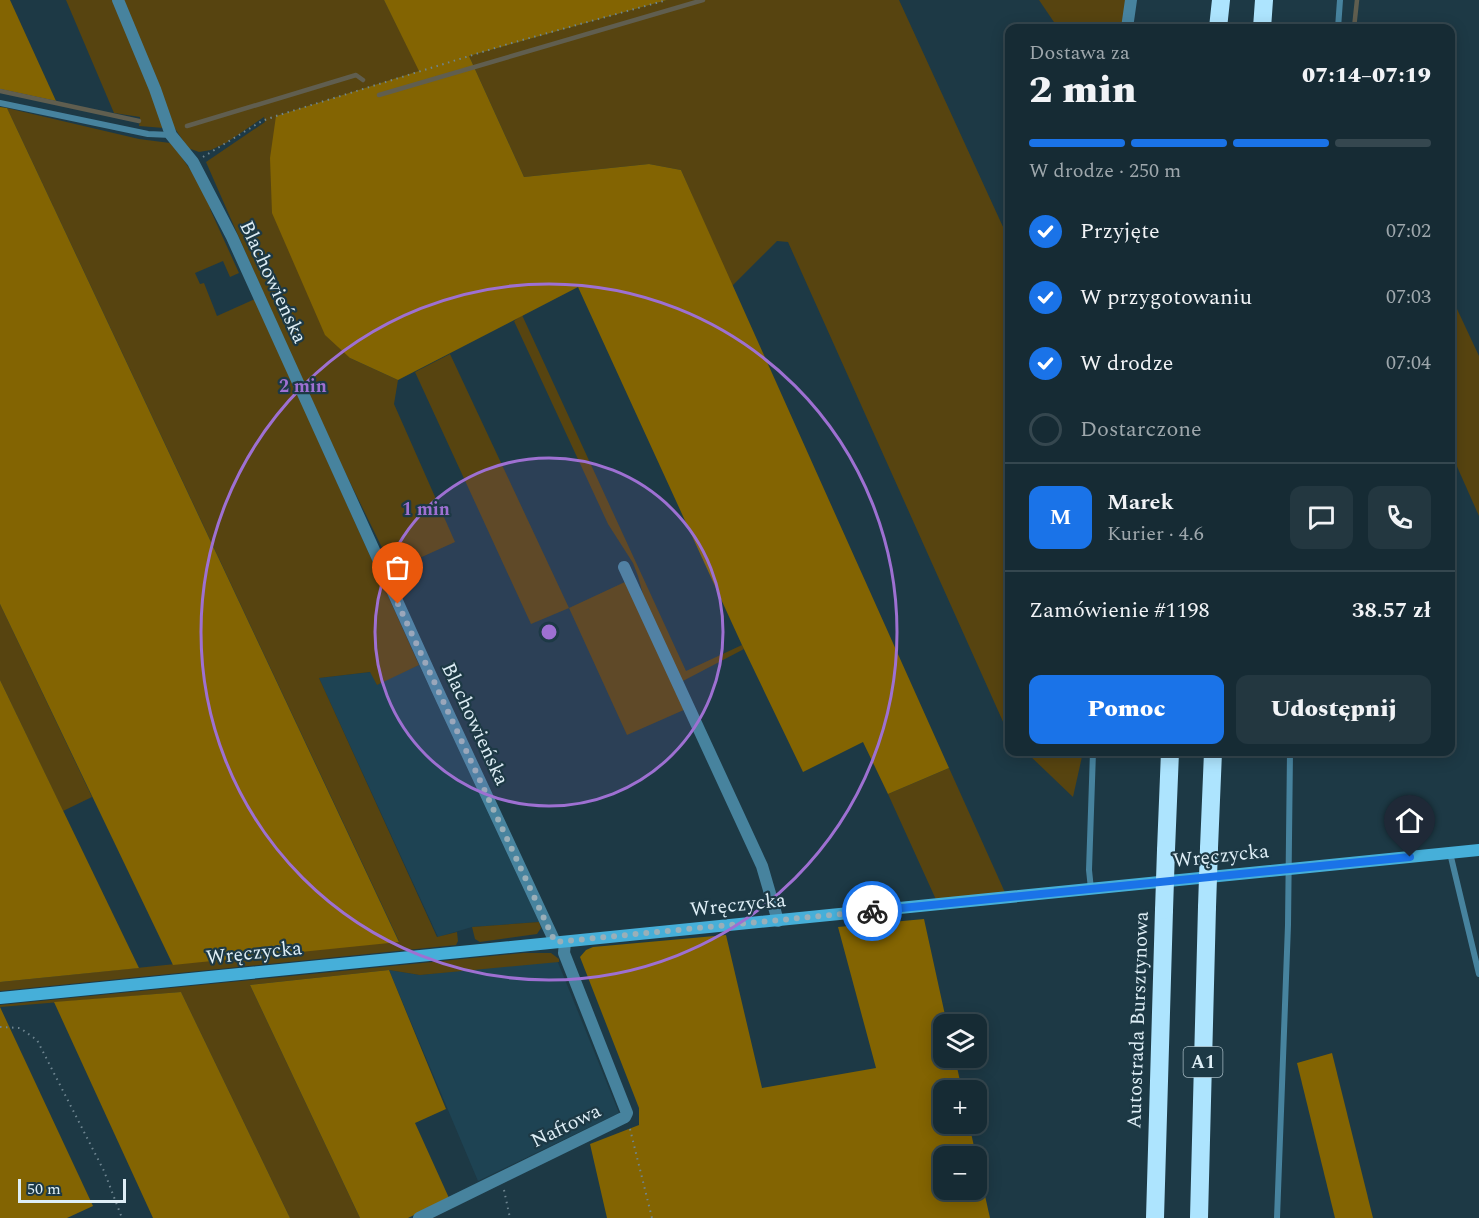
<!DOCTYPE html>
<html lang="pl">
<head>
<meta charset="utf-8">
<style>
  :root { --surface:#162b34; --page:#233740; --text:#f1f3f6; --muted:#9ea7ac; --line:#35474f; --accent:#1a73e8 }
  body { margin:0; font-family:Spectral,serif; background:var(--page); color:var(--text); height:100vh; display:flex; flex-direction:column; font-size:22px; white-space:nowrap }
  * { box-sizing:border-box; margin:0 }
  p { font-size:20px; color:var(--muted) }
  .icon { flex:none; width:33px; height:33px; fill:none; stroke:currentColor; stroke-width:2; stroke-linecap:round; stroke-linejoin:round }
  .map { position:relative; flex:1; overflow:hidden }
  .side { position:absolute; left:1005px; top:24px; width:450px; height:732px; display:flex; flex-direction:column; background:var(--surface); border-radius:12px; box-shadow:0 3px 15px #0003,0 0 0 2px var(--line) }
  .side>* { flex:none }
  .fabs { position:absolute; left:933px; top:1014px; display:grid; gap:12px }
  .fabs a { display:grid; place-items:center; width:54px; height:54px; border-radius:12px; background:var(--surface); box-shadow:0 3px 15px #0003,0 0 0 2px var(--line); font-size:30px }
  .scale { position:absolute; left:18px; bottom:15px; width:108px; box-sizing:border-box; padding-left:6px; border:3px solid #deeef6; border-top:0; font-size:16px; line-height:21px; white-space:nowrap; color:#deeef6; -webkit-text-stroke:4px #1d3945; paint-order:stroke }
  .pin { position:absolute; display:grid; place-items:center; width:51px; height:51px; color:#fff; margin:-62px -26px; border-radius:50% 50% 50% 0; rotate:-45deg; box-shadow:0 0 6px #0007 }
  .pin .icon { rotate:45deg }
  .courier { position:absolute; display:grid; place-items:center; width:60px; height:60px; margin:-30px; border:4px solid #1a73e8; border-radius:50%; background:#fff; color:#222; box-shadow:0 2px 8px #0007 }
  .head em { font-style:normal; font-weight:800 }
  .head div { display:flex; flex-direction:column-reverse }
  .head { display:flex; align-items:center; justify-content:space-between; height:102px; padding:0 24px }
  h1 { font-size:39px; font-weight:800; line-height:45px }
  .bar { display:grid; grid-template-columns:repeat(4,1fr); gap:9px 6px; align-content:center; height:72px; padding:0 24px }
  .bar i { height:8px; border-radius:4px; background:var(--line) }
  .bar .selected { background:var(--accent) }
  .bar p { grid-column:span 4 }
  .line { display:flex; align-items:center; gap:15px; padding:0 24px; border-top:2px solid var(--line) }
  .line div { flex:1 }
  .round { display:grid; place-items:center; flex:none; width:63px; height:63px; border-radius:12px; background:var(--page) }
  ol { padding:0 24px; list-style:none }
  li { display:flex; align-items:center; gap:18px; height:66px }
  li p { margin-inline-start:auto }
  li .icon { padding:6px; border-radius:50%; background:var(--accent); color:#fff; stroke-width:4 }
  li:last-child { color:var(--muted) }
  li i { width:33px; height:33px; border:3px solid var(--line); border-radius:50% }
  .primary-button { display:flex; gap:12px; margin-top:auto; padding:12px 24px }
  .primary-button a { flex:1; height:69px; border-radius:12px; background:var(--accent); color:#fff; font-size:24px; font-weight:800; line-height:69px; text-align:center }
  .primary-button a+a { background:var(--page); color:var(--text) }
  .map>svg:first-child { display:block }
</style>
</head>
<body>
<div class="map">
<svg width="1479" height="1218" viewBox="0 0 1479 1218">
  <rect width="100%" height="100%" fill="#1d3945"/>
  <g fill="#1e4353">
    <path d="M 419,665 L 539,922 L 472,927 L 438,937 L 319,678 L 371,672 L 377,684 Z"/>
    <path d="M 557,960 L 619,1113 L 478,1181 L 389,970 L 420,975 Z"/>
  </g>
  <g fill="#574410">
    <path d="M 66,0 L 113,0 L 139,60 L 164,128 L 139,126 L 140,117 L 114,113 Z"/>
    <path d="M 123,0 L 384,0 L 420,71 L 276,116 L 350,358 L 398,380 L 394,404 L 455,542 L 393,570 L 314,409 L 206,162 L 265,122 L 264,117 L 226,143 L 211,150 L 199,152 L 188,148 L 172,124 Z"/>
    <path d="M 667,0 L 899,0 L 1009,240 L 1009,735 L 788,242 L 777,241 L 732,286 L 681,170 L 649,164 L 524,177 L 469,56 Z"/>
    <path d="M 1039,0 L 1126,0 L 1124,28 L 1058,28 Z"/>
    <path d="M 7,108 L 139,139 L 170,143 L 174,146 L 200,184 L 213,207 L 210,209 L 239,273 L 230,277 L 223,261 L 195,273 L 200,284 L 204,283 L 217,316 L 255,299 L 419,665 L 377,685 L 370,672 L 319,678 L 437,937 L 457,932 L 458,941 L 456,945 L 0,991 L 0,982 L 399,941 Z"/>
    <path d="M 1450,294 L 1479,356 L 1479,516 L 1451,453 Z"/>
    <path d="M 522,315 L 686,671 L 742,645 L 744,649 L 681,682 L 644,598 L 638,576 L 633,563 L 608,524 L 514,321 Z"/>
    <path d="M 450,354 L 569,608 L 627,581 L 686,709 L 627,735 L 569,608 L 531,624 L 415,372 Z"/>
    <path d="M 0,604 L 92,797 L 63,811 L 0,680 Z"/>
    <path d="M 1026,752 L 1083,752 L 1073,797 Z"/>
    <path d="M 949,768 L 1007,897 L 938,904 L 888,794 Z"/>
    <path d="M 539,922 L 541,928 L 537,934 L 480,942 L 475,939 L 472,927 Z"/>
    <path d="M 523,953 L 551,953 L 559,959 L 559,962 L 420,975 L 389,970 L 250,985 L 360,1218 L 290,1218 L 181,992 L 0,1007 L 0,1005 Z"/>
  </g>
  <g fill="#836402" fill-rule="evenodd">
    <path d="M 0,0 L 10,0 L 56,101 L 0,89 Z"/>
    <path d="M 384,0 L 667,0 L 469,56 L 524,177 L 649,164 L 681,170 L 949,768 L 888,794 L 863,742 L 803,772 L 742,645 L 578,287 L 398,380 L 350,358 L 325,335 L 272,213 L 270,158 L 276,116 L 419,71 Z"/>
    <path d="M 0,107 L 7,108 L 399,942 L 173,965 L 0,604 Z"/>
    <path d="M 0,680 L 139,968 L 0,982 Z"/>
    <path d="M 924,919 L 947,1024 L 944,1024 L 944,1058 L 955,1058 L 962,1090 L 944,1090 L 944,1124 L 969,1124 L 990,1218 L 607,1218 L 590,1144 L 639,1125 L 639,1108 L 580,957 L 586,950 L 593,947 L 726,935 L 762,1088 L 876,1068 L 838,927 ZM 976,1156 L 976,1190 L 944,1190 L 944,1156 Z"/>
    <path d="M 389,970 L 446,1109 L 415,1123 L 449,1198 L 408,1218 L 360,1218 L 250,985 Z"/>
    <path d="M 181,992 L 290,1218 L 153,1218 L 54,1002 Z"/>
    <path d="M 0,1007 L 93,1206 L 67,1218 L 0,1218 Z"/>
    <path d="M 1332,1053 L 1373,1218 L 1335,1218 L 1297,1063 Z"/>
  </g>
  <g fill="none" stroke-linecap="round" stroke-linejoin="round">
    <g stroke="#605e4f" stroke-width="4.5">
      <path d="M 1354,28 L 1357,0"/>
      <path d="M 0,91 L 139,121"/>
      <path d="M 379,95 L 703,0"/>
      <path d="M 187,126 L 356,75 L 363,80"/>
    </g>
    <g stroke="#6e8590" stroke-width="2" stroke-dasharray="1.5 4.5" stroke-linecap="butt">
      <path d="M 203,157 L 262,121 L 276,116 L 508,44 L 667,0"/>
      <path d="M 0,1027 L 20,1028 L 37,1040 L 104,1171 L 122,1218"/>
      <path d="M 630,1129 L 652,1218"/>
      <path d="M 504,1190 L 510,1218"/>
    </g>
    <g stroke="#47839e" stroke-width="6">
      <path d="M 1338,28 L 1340,0"/>
      <path d="M 0,103 L 148,134 L 171,135"/>
      <path d="M 1450,853 L 1479,974"/>
      <path d="M 1091,889 L 1089,870 L 1093,752"/>
      <path d="M 1277,1218 L 1288,925 L 1290,752"/>
    </g>
    <g stroke="#47839e" stroke-width="12">
      <path d="M 118,0 L 155,89 L 171,135 L 193,162 L 232,237 L 437,689 L 555,942"/>
      <path d="M 1127,28 L 1131,0"/>
      <path d="M 624,567 L 762,866 L 778,921"/>
      <path d="M 419,1218 L 625,1117 L 627,1113 L 564,953 L 565,942"/>
    </g>
    <path stroke="#46afd9" stroke-width="12" d="M 0,998 L 1479,850"/>
    <g stroke="#ade4fe" stroke-width="18">
      <path d="M 1218,28 L 1221,0"/>
      <path d="M 1262,28 L 1264,0"/>
      <path d="M 1209,848 L 1213,752"/>
      <path d="M 1166,850 L 1170,752"/>
      <path d="M 1155,1218 L 1164,910"/>
      <path d="M 1199,1218 L 1207,907"/>
    </g>
    <g stroke="#ade4fe" stroke-width="18">
      <path d="M 1207,907 L 1209,848"/>
      <path d="M 1164,910 L 1166,850"/>
    </g>
  </g>
  <g fill="none" stroke-linecap="round" stroke-linejoin="round">
    <path stroke="#9aafb8" stroke-width="6" stroke-dasharray="0 10.8" d="M 398,604 L 555,942 L 872,911"/>
    <path stroke="#1a73e8" stroke-width="8" d="M 872,911 L 1410,857"/>
  </g>
  <circle cx="549" cy="632" r="174" fill="#9e70d2" fill-opacity=".12"/>
  <g fill="none" stroke="#9e70d2" stroke-width="3">
    <circle cx="549" cy="632" r="174"/>
    <circle cx="549" cy="632" r="348"/>
  </g>
  <g text-anchor="middle" dominant-baseline="central" stroke-width="4.5" stroke-linejoin="round" paint-order="stroke">
    <rect fill="#1d3945" stroke="#a4b8c1" stroke-width="1.5" x="1183.5" y="1047" width="39" height="30" rx="4.5"/>
    <g font-size="18" font-weight="bold" fill="#deeef6">
      <text x="1203" y="1062">A1</text>
    </g>
    <g font-size="20" fill="#deeef6" stroke="#1d3945">
      <text transform="translate(273 282) rotate(65)">Blachowieńska</text>
      <text transform="translate(475 724) rotate(65)">Blachowieńska</text>
      <text transform="translate(1221 856) rotate(-6)">Wręczycka</text>
      <text transform="translate(738 905) rotate(-6)">Wręczycka</text>
      <text transform="translate(254 953) rotate(-6)">Wręczycka</text>
      <text transform="translate(1138 1020) rotate(-88)">Autostrada Bursztynowa</text>
      <text transform="translate(566 1126) rotate(-26)">Naftowa</text>
    </g>
  </g>
  <circle cx="549" cy="632" r="9" fill="#9e70d2" stroke="#1d3945" stroke-width="3"/>
  <g font-size="18" text-anchor="middle" font-weight="bold" fill="#9e70d2" stroke="#1d3945" stroke-width="4.5" stroke-linejoin="round" paint-order="stroke">
    <text x="303" y="392">2 min</text>
    <text x="426" y="515">1 min</text>
  </g>
</svg>
<div class="fabs">
<a><svg class="icon" aria-label="layers" viewBox="0 0 24 24"><path d="M12 4l9 5-9 5-9-5zM3 14l9 5 9-5"/></svg></a>
<a>+</a>
<a>−</a>
</div>
<div class="scale">50 m</div>
<div class="pin" style="left:398px;top:604px;background:#ea580c"><svg class="icon" aria-label="bag" viewBox="0 0 24 24"><path d="M5 8h14l-1 12H6zM9 8a3 3 0 0 1 6 0"/></svg></div>
<div class="pin" style="left:1410px;top:857px;background:#1f2937"><svg class="icon" aria-label="home" viewBox="0 0 24 24"><path d="M3 11l9-7 9 7M6 9v11h12V9"/></svg></div>
<div class="courier" style="left:872px;top:911px"><svg class="icon" aria-label="bike" viewBox="0 0 24 24"><circle cx="6" cy="16" r="4"/><circle cx="18" cy="16" r="4"/><path d="M6 16l4-8h5l3 8M10 8l3 8H6M13 5h3"/></svg></div>
<section class="side">
<div class="head"><div><h1>2 min</h1><p>Dostawa za</p></div><em>07:14–07:19</em></div>
<div class="bar"><i class="selected"></i><i class="selected"></i><i class="selected"></i><i></i><p>W drodze · 250 m</p></div>
<ol>
<li><svg class="icon" aria-label="check" viewBox="0 0 24 24"><path d="M5 12l5 5 9-10"/></svg>Przyjęte<p>07:02</p></li>
<li><svg class="icon" aria-label="check" viewBox="0 0 24 24"><path d="M5 12l5 5 9-10"/></svg>W przygotowaniu<p>07:03</p></li>
<li><svg class="icon" aria-label="check" viewBox="0 0 24 24"><path d="M5 12l5 5 9-10"/></svg>W drodze<p>07:04</p></li>
<li><i></i>Dostarczone</li>
</ol>
<div class="line" style="height:108px"><b class="round" style="background:var(--accent);color:#fff">M</b><div><b>Marek</b><p>Kurier · 4.6</p></div><a class="round"><svg class="icon" aria-label="chat" viewBox="0 0 24 24"><path d="M4 5h16v11H9l-5 4z"/></svg></a><a class="round"><svg class="icon" aria-label="phone" viewBox="0 0 24 24"><path d="M5 4h4l2 5-3 2q2 4 5 5l2-3 5 2v4C11 20 4 13 5 4z"/></svg></a></div>
<div class="line" style="height:78px"><div>Zamówienie #1198</div><b>38.57 zł</b></div>
<div class="primary-button"><a>Pomoc</a><a>Udostępnij</a></div>
</section>
</div>
</body>
</html>
